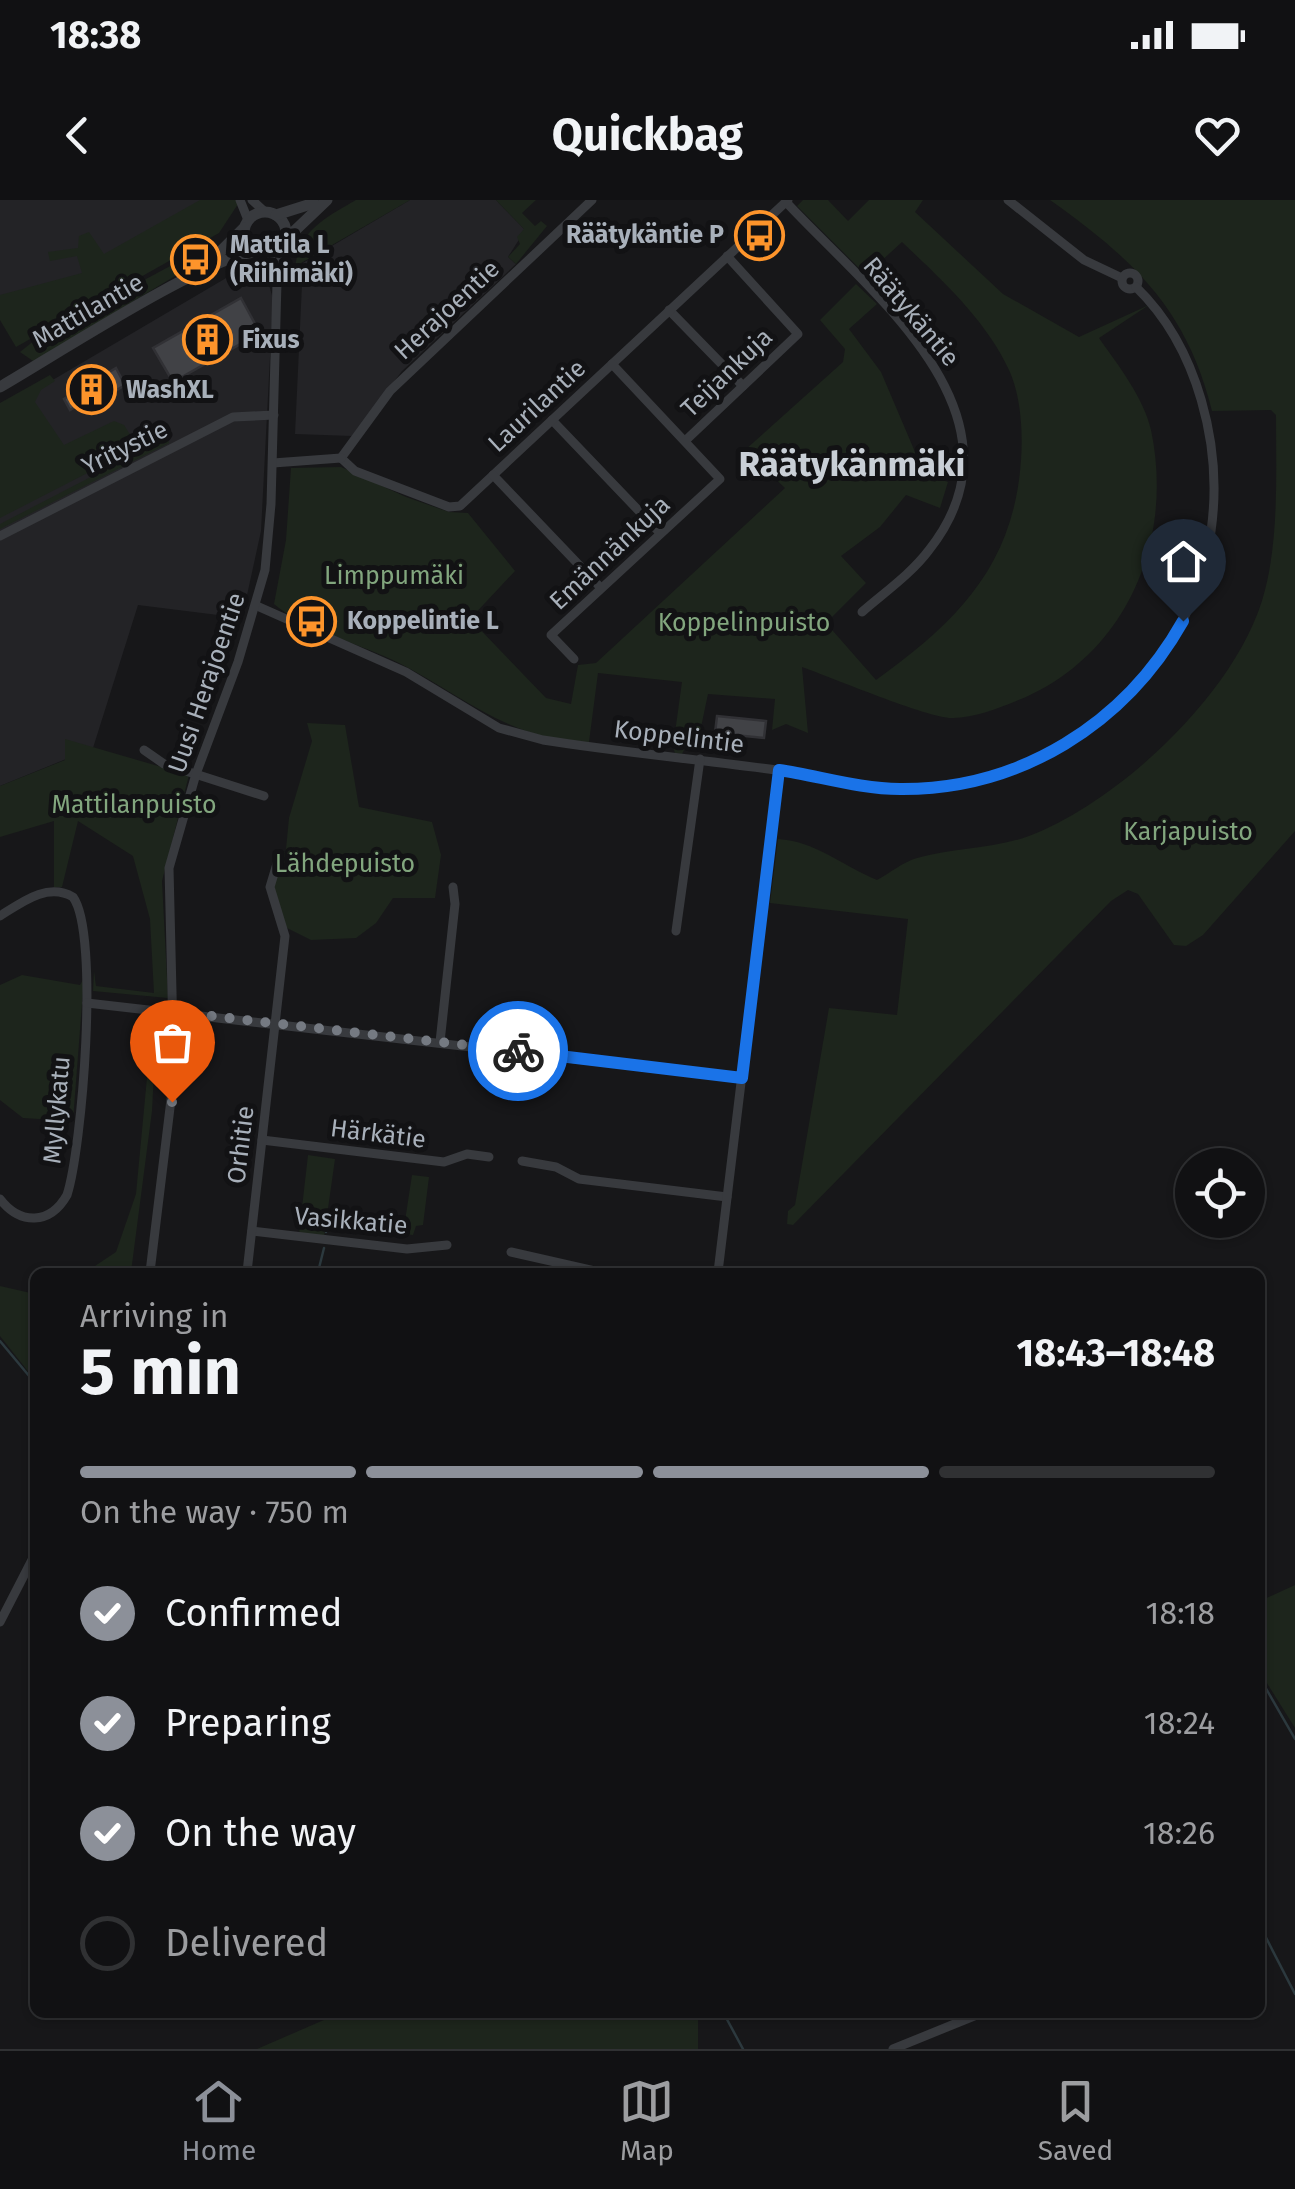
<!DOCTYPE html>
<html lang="en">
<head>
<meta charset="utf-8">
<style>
  :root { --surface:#111113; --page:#1a1a1c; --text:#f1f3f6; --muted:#9c9da0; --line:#303133; --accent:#8c9099 }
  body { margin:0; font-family:"Fira Sans",sans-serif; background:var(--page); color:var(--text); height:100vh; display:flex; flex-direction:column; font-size:38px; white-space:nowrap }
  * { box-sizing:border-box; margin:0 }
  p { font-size:32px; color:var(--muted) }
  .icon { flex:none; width:55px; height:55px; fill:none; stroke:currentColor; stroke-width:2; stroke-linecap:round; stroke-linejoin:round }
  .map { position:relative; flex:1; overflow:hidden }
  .details { position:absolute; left:30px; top:1068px; width:1235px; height:750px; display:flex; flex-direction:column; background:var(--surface); border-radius:15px; box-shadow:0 2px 8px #0004,0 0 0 2px var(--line) }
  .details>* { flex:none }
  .fabs { position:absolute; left:1175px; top:948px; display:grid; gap:20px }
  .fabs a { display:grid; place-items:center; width:90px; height:90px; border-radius:50%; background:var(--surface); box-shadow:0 2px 8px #0004,0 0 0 2px var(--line); font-size:50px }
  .pin { position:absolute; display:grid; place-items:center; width:85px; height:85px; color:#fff; margin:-102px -42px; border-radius:50% 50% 50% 0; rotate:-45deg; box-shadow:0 0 10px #0007 }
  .pin .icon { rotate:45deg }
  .courier { position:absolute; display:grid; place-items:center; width:100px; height:100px; margin:-50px; border:8px solid #1a73e8; border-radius:50%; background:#fff; color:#222; box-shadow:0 2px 12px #0007 }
  .overview em { font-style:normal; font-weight:700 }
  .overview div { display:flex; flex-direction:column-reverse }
  .overview { display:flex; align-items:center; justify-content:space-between; height:170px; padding:0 50px }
  h1 { font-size:65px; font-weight:700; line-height:75px }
  .bar { display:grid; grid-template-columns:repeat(4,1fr); gap:15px 10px; align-content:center; height:120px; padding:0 50px }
  .bar i { height:12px; border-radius:8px; background:var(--line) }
  .bar .current { background:var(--accent) }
  .bar p { grid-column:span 4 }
  ol { padding:0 50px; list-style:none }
  li { display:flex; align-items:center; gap:30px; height:110px }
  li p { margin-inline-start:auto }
  li .icon { padding:10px; border-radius:50%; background:var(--accent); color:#fff; stroke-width:4 }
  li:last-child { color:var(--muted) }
  li i { width:55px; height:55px; border:5px solid var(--line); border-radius:50% }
  .status { display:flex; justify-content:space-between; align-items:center; height:70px; padding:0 50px; background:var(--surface); direction:ltr }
  .status svg { height:28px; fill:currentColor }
  header { display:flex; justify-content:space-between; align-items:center; height:130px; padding:0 50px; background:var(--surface); font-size:45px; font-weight:700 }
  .menu { display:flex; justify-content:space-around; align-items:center; height:140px; border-top:2px solid var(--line); background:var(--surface); font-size:28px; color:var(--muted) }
  .menu a { display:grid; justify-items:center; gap:5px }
  .menu .current { color:var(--accent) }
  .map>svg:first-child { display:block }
</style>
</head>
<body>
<div class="status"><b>18:38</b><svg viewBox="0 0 49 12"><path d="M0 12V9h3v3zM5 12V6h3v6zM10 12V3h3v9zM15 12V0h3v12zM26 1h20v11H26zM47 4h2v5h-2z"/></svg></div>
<header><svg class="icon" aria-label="back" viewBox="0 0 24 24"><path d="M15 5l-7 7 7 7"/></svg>Quickbag<svg class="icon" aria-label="heart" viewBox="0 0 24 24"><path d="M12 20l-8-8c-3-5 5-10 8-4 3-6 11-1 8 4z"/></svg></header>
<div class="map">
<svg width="1295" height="1849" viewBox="0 0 1295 1849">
  <rect width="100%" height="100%" fill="#171719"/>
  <g fill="#232326">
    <path d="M 0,0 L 210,0 L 0,120 Z"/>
    <path d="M 410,0 L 496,0 L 525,30 L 508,57 L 516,64 L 402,171 L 352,236 L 295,234 L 303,63 Z"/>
    <path d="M 250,64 L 267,78 L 273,99 L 261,331 L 242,418 L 138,405 L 93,548 L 0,586 L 0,211 Z"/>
  </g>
  <g fill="#1d251c">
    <path d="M 200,0 L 237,0 L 238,4 L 219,33 L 16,147 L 0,120 L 0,95 L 82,73 L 77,56 L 50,61 L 48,52 L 78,48 L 79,36 L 89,32 L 104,54 Z"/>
    <path d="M 356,0 L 410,0 L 301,63 L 301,71 L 295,72 C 296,32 325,18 356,0 Z"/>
    <path d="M 496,0 L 536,0 L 522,13 L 535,26 L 541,21 L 547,26 L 516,64 L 508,57 L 520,44 L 517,37 L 524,29 Z"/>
    <path d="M 803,0 L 828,0 L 848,21 L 869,0 L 923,0 L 915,12 L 1003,94 L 1079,137 L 1149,105 L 1099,138 C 1118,165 1144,198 1151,230 C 1174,339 1128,451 1026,497 C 1004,506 977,518 953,518 C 929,519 831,477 802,467 L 808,533 L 786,524 L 772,530 L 775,499 L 708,494 L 700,532 L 691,536 L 682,554 L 675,553 L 673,547 L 682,482 L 598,473 L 589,542 C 513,542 463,496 399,463 C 365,446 300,427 274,404 L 286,340 L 291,268 L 341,267 L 406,297 L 449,312 L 468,313 L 515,371 L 470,419 L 546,498 L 571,504 L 578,465 L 596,463 L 785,288 L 745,250 L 843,162 L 845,149 L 820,120 L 856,84 L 877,104 L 849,129 L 881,172 L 924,273 L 948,282 L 940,308 L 906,295 L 880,327 L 841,356 L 866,383 L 826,423 L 876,480 C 958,421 1014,365 1021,260 C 1023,232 1021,196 1009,170 C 986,120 941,79 902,42 L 866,75 L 797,6 Z"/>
    <path d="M 1050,0 L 1295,0 L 1295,631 L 1203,735 L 1186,746 L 1174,745 L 1138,694 L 1128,690 L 1111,701 L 793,1025 L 787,1024 L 788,1011 L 795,1005 L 829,808 L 897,815 L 908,719 L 770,703 L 778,639 C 815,641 843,666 877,680 C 890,673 903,662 917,658 C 953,648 994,649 1029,636 C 1121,601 1241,488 1265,390 C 1279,336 1276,270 1276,215 L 1271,210 L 1212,211 C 1187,109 1133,59 1050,0 Z"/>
    <path d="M 200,50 L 180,73 L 41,157 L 33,161 L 20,152 L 40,136 Z"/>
    <path d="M 50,175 L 55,181 L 41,190 L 35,202 L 64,245 L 114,221 L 124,225 L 138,247 L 0,318 L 0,203 Z"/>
    <path d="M 168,237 L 169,243 L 0,329 L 0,324 Z"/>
    <path d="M 307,523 L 345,525 L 359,607 L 432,622 L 441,655 L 435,698 L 393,698 L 376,723 L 356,738 L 311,740 L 285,727 L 275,707 L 273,673 L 286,649 L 289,618 L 312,541 Z"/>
    <path d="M 65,539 L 189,575 L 162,681 L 168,798 L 93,791 L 94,771 L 96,786 L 154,793 L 150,719 L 133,656 L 78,621 L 62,687 L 54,687 L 54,621 L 0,637 L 0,586 L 65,560 Z"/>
    <path d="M 22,775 L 80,785 L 84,778 L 73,921 L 23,918 L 0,900 L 0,785 Z"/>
    <path d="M 153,814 L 157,815 L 152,911 L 131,1072 L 86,1072 L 116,1052 L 136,994 Z"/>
    <path d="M 308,955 L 335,959 L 324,1037 L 299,1034 Z"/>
    <path d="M 412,975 L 429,977 L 423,1025 L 416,1026 L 413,1035 L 403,1034 Z"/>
    <path d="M 0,1086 L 35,1094 L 35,1180 L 0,1136 Z"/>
    <path d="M 1295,1385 L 1295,1528 L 1260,1472 L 1260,1401 Z"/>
    <path d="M 340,1813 L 698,1813 L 698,1849 L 257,1849 Z"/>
  </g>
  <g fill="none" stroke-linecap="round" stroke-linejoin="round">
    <g stroke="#2c393e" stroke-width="2.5">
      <path d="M 326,1032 L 326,1031"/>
      <path d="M 318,1072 L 324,1048"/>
      <path d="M 0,1141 L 35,1183"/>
      <path d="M 1260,1478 L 1295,1539"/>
      <path d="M 1260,1726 L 1295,1794"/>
      <path d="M 723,1812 L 743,1849"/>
    </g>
  </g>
  <g fill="#414246" stroke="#313135" stroke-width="2.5">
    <path d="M 241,98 L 260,133 L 173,182 L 153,148 Z"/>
    <path d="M 116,168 L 125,185 L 112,193 L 108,188 L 70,210 L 64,199 Z"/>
    <path d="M 717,516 L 766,521 L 764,538 L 715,533 Z"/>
  </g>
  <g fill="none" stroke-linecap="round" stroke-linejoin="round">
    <g stroke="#383a3e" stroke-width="9">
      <path d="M 240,0 L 248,20"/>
      <path d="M 252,0 L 265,12"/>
      <path d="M 1008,0 L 1084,60 L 1122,78"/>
      <path d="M 786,2 C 869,92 1036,215 929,350 C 911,374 885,392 862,412"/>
      <path d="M 260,53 L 277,82"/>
      <circle cx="1130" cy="81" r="8"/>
      <path d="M 669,110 L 743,186"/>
      <path d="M 552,220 L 660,333"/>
      <path d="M 685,241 L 798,134 L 727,56"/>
      <path d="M 341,258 L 355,271 L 449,307 L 460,306 L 788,0"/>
      <path d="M 341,258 L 390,191 L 592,0"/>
      <path d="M 273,263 L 341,258"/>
      <path d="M 493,275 L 601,388"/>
      <path d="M 0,336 L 233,217 L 274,215"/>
      <path d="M 257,406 L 406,472 L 499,528 L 543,540 C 625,553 708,560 790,572 C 833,578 874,592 917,589 C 1061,580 1190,478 1211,331 C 1223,247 1198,147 1136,87"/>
      <path d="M 574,459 L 551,435 L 720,279 L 612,164"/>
      <path d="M 144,550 L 164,564 L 264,596"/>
      <path d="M 0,716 C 22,702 48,682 73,697 C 100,734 82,949 67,995 C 50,1025 20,1025 0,999"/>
      <path d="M 676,731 L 700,559"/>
      <path d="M 87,803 L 741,878"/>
      <path d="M 440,842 L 455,704 L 453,687"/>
      <path d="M 262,940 L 444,962 L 467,954 L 489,957"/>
      <path d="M 522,961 L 556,967 L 579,979 L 727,997"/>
      <path d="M 252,1031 L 407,1049 L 447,1045"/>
      <path d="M 511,1052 L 599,1072"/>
      <path d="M 150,1072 L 174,875 L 169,668 L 196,574 L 238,462 L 265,370 L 271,304 L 277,82 L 283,45"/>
      <path d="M 247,1072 L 285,736 L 270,687 L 279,657"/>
      <path d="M 718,1072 L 779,570"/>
      <path d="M 0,1422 L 35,1354"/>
      <path d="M 893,1849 L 984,1812"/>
    </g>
    <g stroke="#383a3e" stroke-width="11">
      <circle cx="265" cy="33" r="21"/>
      <path d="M 276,15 L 314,3"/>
      <path d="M 285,40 L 327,0"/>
      <path d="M 208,64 L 244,28"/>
      <path d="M 0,187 C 49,159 210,54 256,52"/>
    </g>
  </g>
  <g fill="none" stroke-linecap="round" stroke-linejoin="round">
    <path stroke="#757a82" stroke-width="10" stroke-dasharray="0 18" d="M 172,902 L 176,812 L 518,851"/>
    <path stroke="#1a73e8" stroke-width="12" d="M 518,851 L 742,878 L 779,570 C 819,576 860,589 900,589 C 1020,590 1125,524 1183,421"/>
  </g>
  <defs>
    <symbol id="bus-ring" viewBox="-11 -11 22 22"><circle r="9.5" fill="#121214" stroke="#fd942b" stroke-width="1.5"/><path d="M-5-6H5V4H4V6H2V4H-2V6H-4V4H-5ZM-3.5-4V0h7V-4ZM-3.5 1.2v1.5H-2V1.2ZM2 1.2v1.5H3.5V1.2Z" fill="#fd942b"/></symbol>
    <symbol id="building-ring" viewBox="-11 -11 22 22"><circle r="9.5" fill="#121214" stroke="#fd942b" stroke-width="1.5"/><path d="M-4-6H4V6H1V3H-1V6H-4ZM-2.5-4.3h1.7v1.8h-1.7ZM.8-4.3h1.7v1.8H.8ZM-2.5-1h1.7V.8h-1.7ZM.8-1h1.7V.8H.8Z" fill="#fd942b"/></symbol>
  </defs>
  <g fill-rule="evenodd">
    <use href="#bus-ring" x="732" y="8" width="55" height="55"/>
    <use href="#bus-ring" x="168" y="32" width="55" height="55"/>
    <use href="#building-ring" x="180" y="112" width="55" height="55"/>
    <use href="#building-ring" x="64" y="162" width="55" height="55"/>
    <use href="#bus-ring" x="284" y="394" width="55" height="55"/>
  </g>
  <g text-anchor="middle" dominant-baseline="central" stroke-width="10" stroke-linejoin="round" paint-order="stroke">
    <g font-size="25" font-weight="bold" fill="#a8b0ba" stroke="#121214" text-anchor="start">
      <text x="724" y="35" text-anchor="end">Räätykäntie P</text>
      <text x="230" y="45">Mattila L<tspan x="230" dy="29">(Riihimäki)</tspan></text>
      <text x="242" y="140">Fixus</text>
      <text x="126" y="190">WashXL</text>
      <text x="347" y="421">Koppelintie L</text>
    </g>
    <g font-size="25" fill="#a8b0ba" stroke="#121214">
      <text transform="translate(447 110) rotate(-43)">Herajoentie</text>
      <text transform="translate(88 111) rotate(-30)">Mattilantie</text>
      <text transform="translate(911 112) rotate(50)">Räätykäntie</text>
      <text transform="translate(727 173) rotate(-44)">Teijankuja</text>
      <text transform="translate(537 206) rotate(-43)">Laurilantie</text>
      <text transform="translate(125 248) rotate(-26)">Yritystie</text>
      <text transform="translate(610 353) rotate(-43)">Emännänkuja</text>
      <text transform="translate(207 483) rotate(-71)">Uusi Herajoentie</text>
      <text transform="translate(679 537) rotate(7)">Koppelintie</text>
      <text transform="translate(57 910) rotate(-85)">Myllykatu</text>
      <text transform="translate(378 934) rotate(7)">Härkätie</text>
      <text transform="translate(241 945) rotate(-83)">Orhitie</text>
      <text transform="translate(351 1021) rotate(5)">Vasikkatie</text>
    </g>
    <g font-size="25" fill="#82a67e" stroke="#121214">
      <text x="394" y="376">Limppumäki</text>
      <text x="744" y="423">Koppelinpuisto</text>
      <text x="134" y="605">Mattilanpuisto</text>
      <text x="1188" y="632">Karjapuisto</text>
      <text x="345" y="664">Lähdepuisto</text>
    </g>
    <g font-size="35" font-weight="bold" fill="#c9cfd6" stroke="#121214">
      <text x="852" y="264">Räätykänmäki</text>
    </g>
  </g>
</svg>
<div class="fabs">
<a><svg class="icon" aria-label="locate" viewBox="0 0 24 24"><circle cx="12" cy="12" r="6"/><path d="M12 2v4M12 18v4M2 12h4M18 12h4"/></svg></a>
</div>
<div class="pin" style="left:172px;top:902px;background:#ea580c"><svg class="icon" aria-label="bag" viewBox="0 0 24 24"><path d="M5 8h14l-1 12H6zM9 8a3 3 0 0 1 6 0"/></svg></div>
<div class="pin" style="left:1183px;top:421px;background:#1f2937"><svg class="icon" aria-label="home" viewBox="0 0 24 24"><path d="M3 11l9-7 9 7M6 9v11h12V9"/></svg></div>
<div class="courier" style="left:518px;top:851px"><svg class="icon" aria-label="bike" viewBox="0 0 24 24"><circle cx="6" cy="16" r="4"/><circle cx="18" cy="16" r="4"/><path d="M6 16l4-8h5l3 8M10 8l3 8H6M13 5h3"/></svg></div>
<section class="details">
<div class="overview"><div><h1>5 min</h1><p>Arriving in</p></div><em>18:43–18:48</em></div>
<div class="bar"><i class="current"></i><i class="current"></i><i class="current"></i><i></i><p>On the way · 750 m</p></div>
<ol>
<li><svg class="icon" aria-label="check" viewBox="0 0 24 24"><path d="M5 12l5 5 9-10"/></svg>Confirmed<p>18:18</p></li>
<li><svg class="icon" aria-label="check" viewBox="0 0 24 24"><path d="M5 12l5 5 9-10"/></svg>Preparing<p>18:24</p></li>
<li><svg class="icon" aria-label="check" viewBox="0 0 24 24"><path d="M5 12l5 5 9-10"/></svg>On the way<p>18:26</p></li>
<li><i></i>Delivered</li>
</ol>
</section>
</div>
<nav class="menu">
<a class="current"><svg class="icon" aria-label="home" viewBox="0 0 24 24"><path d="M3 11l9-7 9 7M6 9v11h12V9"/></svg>Home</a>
<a><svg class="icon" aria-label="map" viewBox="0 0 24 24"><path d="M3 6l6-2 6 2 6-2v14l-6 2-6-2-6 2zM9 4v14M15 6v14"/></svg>Map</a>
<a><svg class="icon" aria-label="saved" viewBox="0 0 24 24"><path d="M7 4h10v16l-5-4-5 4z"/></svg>Saved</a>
</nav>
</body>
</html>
